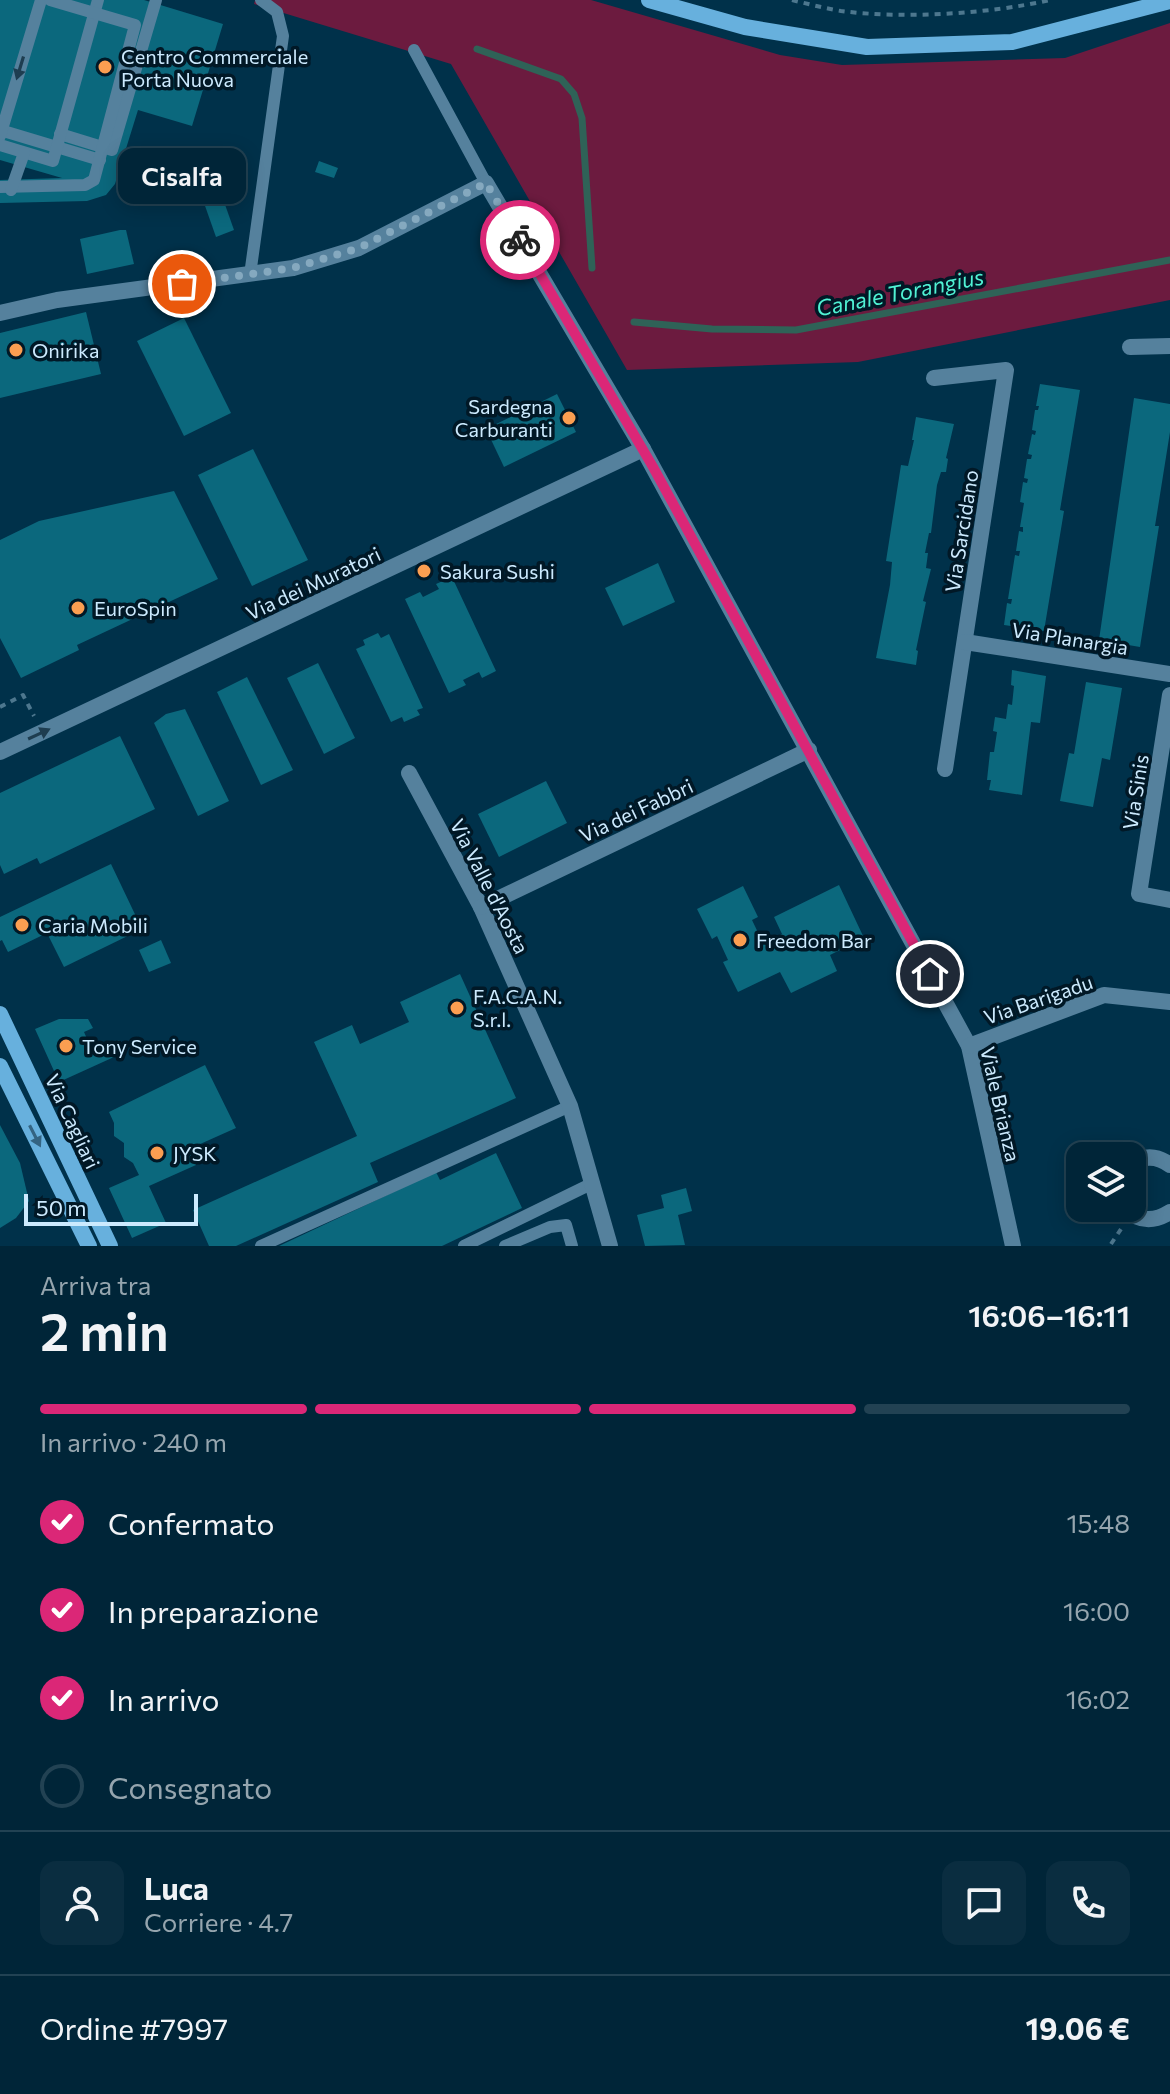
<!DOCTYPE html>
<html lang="it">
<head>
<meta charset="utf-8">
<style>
  :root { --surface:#002538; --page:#0a2d40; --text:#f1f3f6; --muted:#95a5ae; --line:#224253; --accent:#db2777 }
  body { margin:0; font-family:Commissioner,sans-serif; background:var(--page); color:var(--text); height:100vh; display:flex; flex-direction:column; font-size:30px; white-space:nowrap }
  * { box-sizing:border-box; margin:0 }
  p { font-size:26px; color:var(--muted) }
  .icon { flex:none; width:44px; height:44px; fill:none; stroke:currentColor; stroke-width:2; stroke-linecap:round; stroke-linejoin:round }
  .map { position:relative; height:1246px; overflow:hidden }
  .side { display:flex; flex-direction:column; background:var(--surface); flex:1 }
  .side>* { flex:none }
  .fabs { position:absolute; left:1066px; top:1142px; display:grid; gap:16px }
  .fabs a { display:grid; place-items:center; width:80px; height:80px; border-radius:16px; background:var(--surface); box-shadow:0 4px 20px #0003,0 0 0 2px var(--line); font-size:40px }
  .scale { position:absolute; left:24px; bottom:20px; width:174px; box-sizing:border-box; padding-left:8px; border:4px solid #cceafe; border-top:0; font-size:22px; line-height:28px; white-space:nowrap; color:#cceafe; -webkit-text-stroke:6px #011826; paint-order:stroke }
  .pin { position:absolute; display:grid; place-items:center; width:68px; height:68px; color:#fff; margin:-34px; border:4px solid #fff; border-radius:50%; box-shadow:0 2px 8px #0007 }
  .courier { position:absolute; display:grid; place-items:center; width:80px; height:80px; margin:-40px; border:6px solid #db2777; border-radius:50%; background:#fff; color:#222; box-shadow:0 2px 10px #0007 }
  .bubble { position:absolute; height:56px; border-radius:16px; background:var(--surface); box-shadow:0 4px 20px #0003,0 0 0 2px var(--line); font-size:26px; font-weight:600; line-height:56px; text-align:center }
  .overview em { font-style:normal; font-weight:600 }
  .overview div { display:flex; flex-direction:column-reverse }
  .overview { display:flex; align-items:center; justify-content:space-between; height:136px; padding:0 40px }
  h1 { font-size:52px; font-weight:600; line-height:60px }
  .bar { display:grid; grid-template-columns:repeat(4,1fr); gap:12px 8px; align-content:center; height:96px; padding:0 40px }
  .bar i { height:10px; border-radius:6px; background:var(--line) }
  .bar .on { background:var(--accent) }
  .bar p { grid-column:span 4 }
  .line { display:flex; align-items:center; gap:20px; padding:0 40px; border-top:2px solid var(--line) }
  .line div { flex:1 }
  .round { display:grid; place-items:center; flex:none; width:84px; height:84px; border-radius:16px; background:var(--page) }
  ol { padding:0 40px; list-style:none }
  li { display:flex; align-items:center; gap:24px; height:88px }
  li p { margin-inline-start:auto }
  li .icon { padding:8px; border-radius:50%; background:var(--accent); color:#fff; stroke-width:4 }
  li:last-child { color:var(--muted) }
  li i { width:44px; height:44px; border:4px solid var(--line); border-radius:50% }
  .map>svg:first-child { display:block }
</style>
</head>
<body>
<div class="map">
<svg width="1170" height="1246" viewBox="0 0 1170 1246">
  <rect width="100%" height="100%" fill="#00314a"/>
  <path fill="#6c1b3f" d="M 255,0 L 591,0 L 780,55 L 842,65 L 1065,58 L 1170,23 L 1170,300 L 858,362 L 627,370 L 451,64 L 254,4 Z"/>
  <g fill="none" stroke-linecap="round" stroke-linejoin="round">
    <g stroke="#2f6257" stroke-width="7">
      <path d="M 477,49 L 561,79 L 574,94 L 582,118 L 592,268"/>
      <path d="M 634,322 L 712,329 L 796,330 L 1170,260"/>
    </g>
  </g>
  <g fill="#0b687d">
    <path d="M 0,0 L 144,0 L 223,24 L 192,126 L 138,110 L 115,184 L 106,195 L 87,201 L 0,203 L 0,180 L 62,178 L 0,160 Z"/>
    <path d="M 319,161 L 338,168 L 334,178 L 315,172 Z"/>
    <path d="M 222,196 L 234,230 L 216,237 L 204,203 Z"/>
    <path d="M 120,230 L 126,230 L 134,264 L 87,274 L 80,239 Z"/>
    <path d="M 86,312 L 101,374 L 0,398 L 0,333 Z"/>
    <path d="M 184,318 L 231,413 L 184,436 L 137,341 Z"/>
    <path d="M 1040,384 L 1080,390 L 1060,510 L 1064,511 L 1044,631 L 1004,625 L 1007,603 L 1011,604 L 1012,599 L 1008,599 L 1015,555 L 1019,556 L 1020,551 L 1016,551 L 1019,531 L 1023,532 L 1023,527 L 1020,527 L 1024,503 L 1020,502 L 1023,482 L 1027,483 L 1028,479 L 1024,478 L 1027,459 L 1031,459 L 1032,455 L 1028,454 L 1032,434 L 1035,435 L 1036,431 L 1032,430 L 1035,410 L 1038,410 L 1039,406 L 1036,406 Z"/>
    <path d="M 557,394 L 576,432 L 504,467 L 486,429 Z"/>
    <path d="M 1134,398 L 1170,404 L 1170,432 L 1155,526 L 1159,526 L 1140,647 L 1099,640 Z"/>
    <path d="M 916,417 L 954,424 L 946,458 L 948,459 L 946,472 L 941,472 L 937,485 L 931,533 L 929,533 L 925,553 L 928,553 L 926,568 L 931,569 L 923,601 L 926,602 L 916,650 L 918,651 L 916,665 L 876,658 L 890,585 L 892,562 L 886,561 L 901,465 L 908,466 L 914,440 L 912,440 Z"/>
    <path d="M 253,449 L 308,560 L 252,586 L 198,475 Z"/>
    <path d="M 174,491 L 218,579 L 77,645 L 79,650 L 21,678 L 0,638 L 0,540 L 39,521 Z"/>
    <path d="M 658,563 L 675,602 L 623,626 L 605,588 Z"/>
    <path d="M 452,577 L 496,671 L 482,678 L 479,672 L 463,680 L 466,685 L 449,693 L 405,599 L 420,592 L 423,597 L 439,589 L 436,584 Z"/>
    <path d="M 378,633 L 381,638 L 389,634 L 423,708 L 417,710 L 420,715 L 404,722 L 402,717 L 391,722 L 356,649 L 365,645 L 363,640 Z"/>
    <path d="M 318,663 L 355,738 L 324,754 L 287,678 Z"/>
    <path d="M 1012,670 L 1046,676 L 1040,723 L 1031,722 L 1022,795 L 989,790 L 991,780 L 987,780 L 990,752 L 994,752 L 997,732 L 993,731 L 995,717 L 1006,719 L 1008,704 L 1012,705 L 1014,686 L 1011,685 Z"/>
    <path d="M 247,677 L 293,770 L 261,785 L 217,692 Z"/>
    <path d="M 1086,682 L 1122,688 L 1110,760 L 1102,758 L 1093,807 L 1060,801 L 1069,753 L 1074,754 Z"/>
    <path d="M 185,709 L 229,801 L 198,816 L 154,723 L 166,714 Z"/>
    <path d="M 120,736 L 155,809 L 40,864 L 37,858 L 4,874 L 0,865 L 0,793 Z"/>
    <path d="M 546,781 L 567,823 L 499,857 L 478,814 Z"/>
    <path d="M 111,864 L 142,929 L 64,967 L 47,933 L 8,952 L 2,940 L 0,941 L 0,917 Z"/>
    <path d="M 839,885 L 864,938 L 830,955 L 837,971 L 791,993 L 780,972 L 738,992 L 723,962 L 728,960 L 717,936 L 712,939 L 697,909 L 743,886 L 758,917 L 752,920 L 763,943 L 782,934 L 774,917 Z"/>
    <path d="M 161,940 L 171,963 L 149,972 L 139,950 Z"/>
    <path d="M 460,974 L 516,1098 L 370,1163 L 378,1182 L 236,1246 L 209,1246 L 193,1210 L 357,1136 L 314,1042 L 352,1025 L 360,1044 L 409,1022 L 400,1002 Z"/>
    <path d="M 59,1019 L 88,1019 L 93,1028 L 84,1032 L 93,1052 L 119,1040 L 125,1052 L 59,1082 L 35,1029 Z"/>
    <path d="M 205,1065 L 236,1128 L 189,1149 L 196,1165 L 149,1186 L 166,1223 L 132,1238 L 109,1188 L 139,1175 L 133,1163 L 124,1157 L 124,1143 L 114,1136 L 114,1123 L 109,1112 Z"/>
    <path d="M 0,1125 L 20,1163 L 29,1201 L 16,1218 L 0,1228 Z"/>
    <path d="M 496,1153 L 522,1208 L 442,1246 L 279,1246 L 436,1172 L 440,1180 Z"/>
    <path d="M 686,1188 L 692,1211 L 678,1215 L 685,1245 L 645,1246 L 637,1215 L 664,1208 L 661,1195 Z"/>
  </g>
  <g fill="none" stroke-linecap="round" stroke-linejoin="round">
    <g stroke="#4d778e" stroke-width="4" stroke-dasharray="6 6" stroke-linecap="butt">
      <path d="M 792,0 C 808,4 824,8 841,11 C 903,19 989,14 1050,0"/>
      <path d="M 0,707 L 23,695 L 34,716"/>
      <path d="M 1111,1244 L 1121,1229"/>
    </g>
    <g stroke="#55819d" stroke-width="12">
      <path d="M 414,50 L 486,183"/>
      <path d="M 0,130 L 100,160"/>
      <path d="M 60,134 L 112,150 L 156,0"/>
      <path d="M 0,136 L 41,0"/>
      <path d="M 0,145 L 53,161 L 98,0"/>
      <path d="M 0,187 L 85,185 L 94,180 L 135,25 L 50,0"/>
      <path d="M 11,190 L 24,153"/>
      <path d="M 250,275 L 283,36 L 277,12 L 261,0"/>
      <path d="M 261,1246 L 570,1106"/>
      <path d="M 464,1246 L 593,1183"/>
      <path d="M 505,1246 L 550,1227 L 566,1225 L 572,1246"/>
    </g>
    <g stroke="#55819d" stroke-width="16">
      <path d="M 0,313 L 57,300 L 293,268 L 359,248 L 486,183 L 643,449 L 969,1046 L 1013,1246"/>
      <path d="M 1130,347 L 1170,346"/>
      <path d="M 934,378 L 1006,370 L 945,769"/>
      <path d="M 965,642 L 1170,674"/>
      <path d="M 1170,695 L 1139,894 L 1170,900"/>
      <path d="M 0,752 L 643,449"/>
      <path d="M 409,773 L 481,907 L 570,1106 L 610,1246"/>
      <path d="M 481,907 L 809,750"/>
      <path d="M 969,1046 L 1104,995 L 1170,1002"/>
      <path d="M 1132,1163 C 1145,1155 1158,1156 1170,1165"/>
      <path d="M 1125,1208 C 1139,1222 1154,1222 1170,1212"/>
    </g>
    <g stroke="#67b0dd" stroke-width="16">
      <path d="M 649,0 L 745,27 L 867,47 L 1012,42 L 1170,1"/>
      <path d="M 0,1014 L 110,1246"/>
      <path d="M 0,1066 L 89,1246"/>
    </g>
  </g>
  <defs><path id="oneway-solid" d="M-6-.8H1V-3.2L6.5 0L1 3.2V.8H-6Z" transform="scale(2)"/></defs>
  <g fill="#1e3d50">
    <use href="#oneway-solid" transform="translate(20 68) rotate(107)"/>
    <use href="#oneway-solid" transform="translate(39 734) rotate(-25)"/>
  </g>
  <use fill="#346482" href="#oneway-solid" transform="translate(35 1136) rotate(63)"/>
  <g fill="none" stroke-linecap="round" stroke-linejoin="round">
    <path stroke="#85a9bf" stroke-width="8" stroke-dasharray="0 14.4" d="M 182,284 L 293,268 L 359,248 L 486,183 L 520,240"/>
    <path stroke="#db2777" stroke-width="10" d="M 520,240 L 653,467 L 930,974"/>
  </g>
  <g fill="#fb9e51" stroke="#011826" stroke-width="3">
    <circle cx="105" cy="67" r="8"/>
    <circle cx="16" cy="350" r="8"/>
    <circle cx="569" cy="418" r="8"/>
    <circle cx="424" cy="571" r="8"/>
    <circle cx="78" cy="608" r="8"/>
    <circle cx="22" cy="925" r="8"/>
    <circle cx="740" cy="940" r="8"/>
    <circle cx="457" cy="1008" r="8"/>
    <circle cx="66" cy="1046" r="8"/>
    <circle cx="157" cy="1153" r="8"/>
  </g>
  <g text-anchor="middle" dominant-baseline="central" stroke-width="7" stroke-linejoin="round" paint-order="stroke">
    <g font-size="20" fill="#cceafe" stroke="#011826" text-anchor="start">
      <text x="121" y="56">Centro Commerciale<tspan x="121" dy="23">Porta Nuova</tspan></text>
      <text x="32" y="350">Onirika</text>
      <text x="553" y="406" text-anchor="end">Sardegna<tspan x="553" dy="23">Carburanti</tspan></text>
      <text x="440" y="571">Sakura Sushi</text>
      <text x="94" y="608">EuroSpin</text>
      <text x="38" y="925">Caria Mobili</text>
      <text x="756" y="940">Freedom Bar</text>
      <text x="473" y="996">F.A.C.A.N.<tspan x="473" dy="23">S.r.l.</tspan></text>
      <text x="82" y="1046">Tony Service</text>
      <text x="173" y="1153">JYSK</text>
    </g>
    <g font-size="20" fill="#cceafe" stroke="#011826">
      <text transform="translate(961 531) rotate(-81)">Via Sarcidano</text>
      <text transform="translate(313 583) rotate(-25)">Via dei Muratori</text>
      <text transform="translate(1070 638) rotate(9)">Via Planargia</text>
      <text transform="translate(1135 792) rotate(-81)">Via Sinis</text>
      <text transform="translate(636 810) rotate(-25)">Via dei Fabbri</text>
      <text transform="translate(490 886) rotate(63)">Via Valle d'Aosta</text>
      <text transform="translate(1038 999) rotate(-19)">Via Barigadu</text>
      <text transform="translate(1001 1104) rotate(77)">Viale Brianza</text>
      <text transform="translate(73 1121) rotate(65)">Via Cagliari</text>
    </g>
    <g font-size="22" font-style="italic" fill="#50f2d4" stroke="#011826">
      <text transform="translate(900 292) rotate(-11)">Canale Torangius</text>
    </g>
  </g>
</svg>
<div class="fabs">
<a><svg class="icon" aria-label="layers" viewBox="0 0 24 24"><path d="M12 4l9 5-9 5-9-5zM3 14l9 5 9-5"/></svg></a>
</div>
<div class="scale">50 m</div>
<div class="pin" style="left:182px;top:284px;background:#ea580c"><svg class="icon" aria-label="bag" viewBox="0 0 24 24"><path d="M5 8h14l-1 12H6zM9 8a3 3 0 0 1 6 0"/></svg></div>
<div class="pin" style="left:930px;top:974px;background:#1f2937"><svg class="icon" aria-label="home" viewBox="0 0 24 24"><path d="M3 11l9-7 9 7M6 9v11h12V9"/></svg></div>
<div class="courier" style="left:520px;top:240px"><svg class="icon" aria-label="bike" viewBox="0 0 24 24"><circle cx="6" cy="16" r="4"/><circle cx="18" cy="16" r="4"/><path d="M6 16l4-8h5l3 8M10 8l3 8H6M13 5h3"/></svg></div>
<div class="bubble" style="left:118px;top:148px;width:128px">Cisalfa</div>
</div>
<section class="side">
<div class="overview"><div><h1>2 min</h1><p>Arriva tra</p></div><em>16:06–16:11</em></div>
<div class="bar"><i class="on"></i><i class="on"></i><i class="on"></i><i></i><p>In arrivo · 240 m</p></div>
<ol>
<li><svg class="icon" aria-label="check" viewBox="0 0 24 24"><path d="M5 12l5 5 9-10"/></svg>Confermato<p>15:48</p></li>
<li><svg class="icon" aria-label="check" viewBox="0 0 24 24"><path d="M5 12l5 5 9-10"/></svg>In preparazione<p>16:00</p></li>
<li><svg class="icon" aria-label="check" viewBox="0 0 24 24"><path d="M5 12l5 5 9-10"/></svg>In arrivo<p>16:02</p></li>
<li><i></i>Consegnato</li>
</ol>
<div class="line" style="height:144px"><a class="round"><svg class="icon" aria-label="person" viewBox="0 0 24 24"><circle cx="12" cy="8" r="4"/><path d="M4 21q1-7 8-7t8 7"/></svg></a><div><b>Luca</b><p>Corriere · 4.7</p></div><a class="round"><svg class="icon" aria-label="chat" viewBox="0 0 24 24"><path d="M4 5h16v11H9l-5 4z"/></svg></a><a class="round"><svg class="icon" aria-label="phone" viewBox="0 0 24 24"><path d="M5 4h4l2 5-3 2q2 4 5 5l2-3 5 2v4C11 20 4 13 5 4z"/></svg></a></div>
<div class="line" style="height:104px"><div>Ordine #7997</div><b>19.06 €</b></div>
</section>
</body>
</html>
